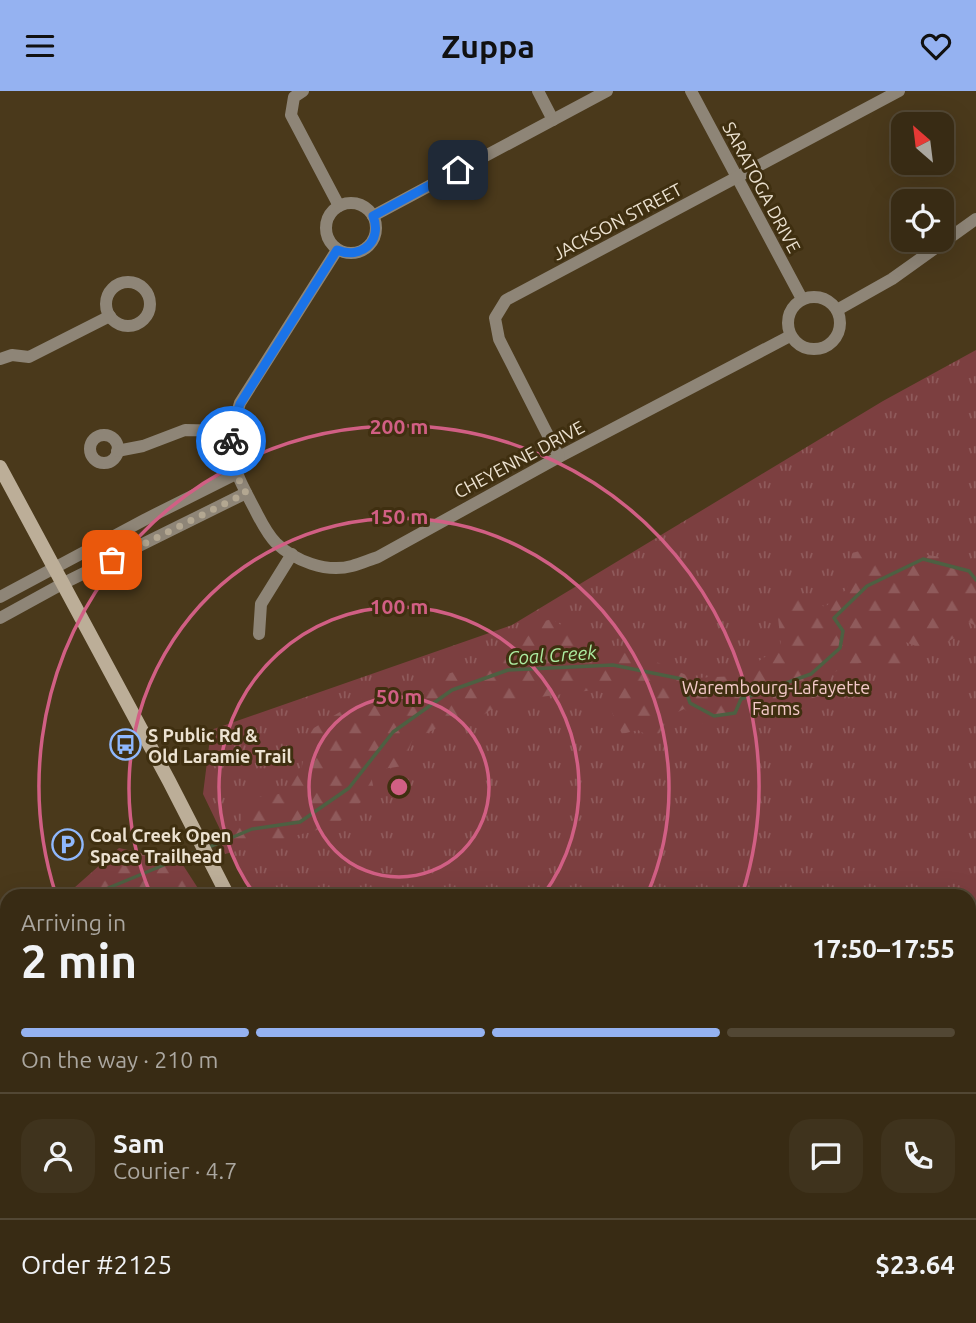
<!DOCTYPE html>
<html lang="en">
<head>
<meta charset="utf-8">
<style>
  :root { --surface:#382b14; --page:#3f331d; --text:#f1f3f6; --muted:#aba7a0; --line:#524734; --accent:#95b2f1 }
  body { margin:0; font-family:Ubuntu,sans-serif; background:var(--page); color:var(--text); height:100vh; display:flex; flex-direction:column; font-size:26px; white-space:nowrap }
  * { box-sizing:border-box; margin:0 }
  p { font-size:23px; color:var(--muted) }
  .icon { flex:none; width:38px; height:38px; fill:none; stroke:currentColor; stroke-width:2; stroke-linecap:round; stroke-linejoin:round }
  .map { position:relative; flex:1; overflow:hidden }
  .details { position:absolute; left:0px; top:798px; width:976px; height:434px; display:flex; flex-direction:column; background:var(--surface); border-radius:21px 21px 0 0; box-shadow:0 7px 28px #0002,0 0 0 2px var(--line) }
  .details>* { flex:none }
  .needle { width:46px; rotate:332deg }
  .controls { position:absolute; left:891px; top:21px; display:grid; gap:14px }
  .controls a { display:grid; place-items:center; width:63px; height:63px; border-radius:14px; background:var(--surface); box-shadow:0 7px 28px #0002,0 0 0 2px var(--line); font-size:35px }
  .pin { position:absolute; display:grid; place-items:center; width:60px; height:60px; color:#fff; margin:-30px; border-radius:14px; box-shadow:0 4px 10px #0006 }
  .courier { position:absolute; display:grid; place-items:center; width:70px; height:70px; margin:-35px; border:5px solid #1a73e8; border-radius:50%; background:#fff; color:#222; box-shadow:0 2px 9px #0007 }
  .head em { font-style:normal; font-weight:700 }
  .head div { display:flex; flex-direction:column-reverse }
  .head { display:flex; align-items:center; justify-content:space-between; height:119px; padding:0 21px }
  h1 { font-size:46px; font-weight:700; line-height:52px }
  .bar { display:grid; grid-template-columns:repeat(4,1fr); gap:10px 7px; align-content:center; height:84px; padding:0 21px }
  .bar i { height:9px; border-radius:5px; background:var(--line) }
  .bar .selected { background:var(--accent) }
  .bar p { grid-column:span 4 }
  .line { display:flex; align-items:center; gap:18px; padding:0 21px; border-top:2px solid var(--line) }
  .line div { flex:1 }
  .round { display:grid; place-items:center; flex:none; width:74px; height:74px; border-radius:21px; background:var(--page) }
  header { display:flex; justify-content:space-between; align-items:center; height:91px; padding:0 21px; background:var(--accent); color:#111; font-size:32px; font-weight:700 }
  .map>svg:first-child { display:block }
</style>
</head>
<body>
<header><svg class="icon" aria-label="menu" viewBox="0 0 24 24"><path d="M4 6h16M4 12h16M4 18h16"/></svg>Zuppa<svg class="icon" aria-label="heart" viewBox="0 0 24 24"><path d="M12 20l-8-8c-3-5 5-10 8-4 3-6 11-1 8 4z"/></svg></header>
<div class="map">
<svg width="976" height="1232" viewBox="0 0 976 1232">
  <defs>
    <pattern id="grass-tufts" width="24" height="20" patternUnits="userSpaceOnUse" patternTransform="scale(1.75)"><rect width="24" height="20" fill="#7c3f40"/><path d="M3 7l-1-3M5 7V3M7 7l1-3M15 17l-1-3M17 17v-4M19 17l1-3" fill="none" stroke="#8f5a5b"/></pattern>
    <pattern id="forest-firs" width="22" height="20" patternUnits="userSpaceOnUse" patternTransform="scale(1.75)"><rect width="22" height="20" fill="#7c3f40"/><path d="M5 1l3.5 6h-7zM16 11l3.5 6h-7z" fill="#8f5a5b"/></pattern>
  </defs>
  <rect width="100%" height="100%" fill="#4a391b"/>
  <g fill="url(#grass-tufts)">
    <path d="M 976,259 L 976,1179 L 970,1182 L 970,805 L 252,805 L 203,703 L 211,639 L 512,534 L 883,310 Z"/>
    <path d="M 7,1094 L 7,1225 L 425,1225 L 428,1232 L 0,1232 L 0,1097 Z"/>
    <path d="M 466,1225 L 885,1225 L 872,1232 L 469,1232 Z"/>
  </g>
  <g fill="url(#forest-firs)">
    <path d="M 914,454 L 920,463 L 976,471 L 976,535 L 966,530 L 958,533 L 960,543 L 946,552 L 938,544 L 934,555 L 918,556 L 903,550 L 906,572 L 896,578 L 875,567 L 834,581 L 820,605 L 782,616 L 773,631 L 754,633 L 745,628 L 705,634 L 684,618 L 670,625 L 655,649 L 638,639 L 622,643 L 601,598 L 502,611 L 479,627 L 454,628 L 412,650 L 403,675 L 370,680 L 374,699 L 336,734 L 225,763 L 218,742 L 241,732 L 249,707 L 279,703 L 301,680 L 309,640 L 382,595 L 413,607 L 431,599 L 434,587 L 510,564 L 541,531 L 552,528 L 591,554 L 602,566 L 629,559 L 693,587 L 737,585 L 781,555 L 776,507 L 793,499 L 825,516 L 847,498 L 852,462 L 874,456 L 883,480 L 901,472 L 902,455 Z"/>
    <path d="M 119,757 L 181,771 L 203,805 L 65,805 Z"/>
    <path d="M 7,828 L 7,911 L 0,912 L 0,829 Z"/>
  </g>
  <g fill="none" stroke-linecap="round" stroke-linejoin="round">
    <g stroke="#4d6042" stroke-width="3.5">
      <path d="M 207,757 L 252,738 L 300,731 L 349,697 L 393,641 L 452,599 L 508,579 L 613,574 L 682,588 L 690,612 L 714,625 L 735,622 L 741,608 L 811,583 L 840,557 L 843,540 L 834,527 L 867,495 L 923,468 L 969,480 L 976,489"/>
      <path d="M 89,805 L 200,759"/>
      <path d="M 0,859 L 7,852"/>
    </g>
    <g stroke="#8e8577" stroke-width="12">
      <path d="M 303,0 L 294,6 L 291,24 L 339,115"/>
      <path d="M 538,0 L 553,29"/>
      <path d="M 691,0 L 802,208"/>
      <circle cx="351" cy="137" r="25"/>
      <path d="M 373,125 L 607,0"/>
      <path d="M 337,159 L 240,312 C 224,359 231,373 253,415 C 260,428 266,442 276,452 C 295,470 326,482 352,475 C 360,473 369,469 378,466 L 559,366 L 790,245"/>
      <circle cx="128" cy="213" r="22"/>
      <circle cx="814" cy="232" r="26"/>
      <path d="M 837,219 L 892,188 L 976,128"/>
      <path d="M 0,268 L 12,264 L 29,266 L 110,225"/>
      <circle cx="104" cy="358" r="14"/>
      <path d="M 117,360 L 143,355 L 185,339 L 231,340"/>
      <path d="M 559,366 L 499,248 L 495,227 L 506,209 L 899,0"/>
      <path d="M 0,506 L 146,428 L 236,383"/>
      <path d="M 0,527 L 62,493 L 246,402"/>
      <path d="M 259,543 L 261,513 L 292,463"/>
      <path d="M 453,1225 L 457,1232"/>
    </g>
    <g stroke="#bcae98" stroke-width="14">
      <path d="M 0,376 L 169,690 L 228,805"/>
      <path d="M 0,1082 L 7,1078"/>
    </g>
  </g>
  <g fill="none" stroke-linecap="round" stroke-linejoin="round">
    <path stroke="#b3a791" stroke-width="7" stroke-dasharray="0 12.6" d="M 112,469 L 246,402 L 236,383 L 231,350"/>
    <path stroke="#1a73e8" stroke-width="9" d="M 231,350 L 231,340 L 240,313 L 337,159 C 361,169 383,150 373,125 L 458,79"/>
  </g>
  <g fill="none" stroke="#d15f84" stroke-width="3.5">
    <circle cx="399" cy="696" r="90"/>
    <path d="M255 804A180 180 0 1 1 543 804"/>
    <path d="M151 804A270 270 0 1 1 647 804"/>
    <path d="M56 804A360 360 0 1 1 742 804"/>
  </g>
  <defs>
    <symbol id="bus-ring" viewBox="-11 -11 22 22"><circle r="9.5" fill="#3f2f10" stroke="#8fb8fd" stroke-width="1.5"/><path d="M-5-6H5V4H4V6H2V4H-2V6H-4V4H-5ZM-3.5-4V0h7V-4ZM-3.5 1.2v1.5H-2V1.2ZM2 1.2v1.5H3.5V1.2Z" fill="#8fb8fd"/></symbol>
    <symbol id="parking-ring" viewBox="-11 -11 22 22"><circle r="9.5" fill="#3f2f10" stroke="#8fb8fd" stroke-width="1.5"/><path d="M-3.5-5.5H1a3.5 3.5 0 0 1 0 7H-1V5.5H-3.5ZM-1-3.4V-.6H.8a1.4 1.4 0 0 0 0-2.8Z" fill="#8fb8fd"/></symbol>
  </defs>
  <g fill-rule="evenodd">
    <use href="#bus-ring" x="108" y="636" width="35" height="35"/>
    <use href="#parking-ring" x="50" y="736" width="35" height="35"/>
  </g>
  <g text-anchor="middle" dominant-baseline="central" stroke-width="6" stroke-linejoin="round" paint-order="stroke">
    <g font-size="18" fill="#ece2d1" stroke="#3f2f10">
      <text transform="translate(762 96) rotate(62)">SARATOGA DRIVE</text>
      <text transform="translate(617 130) rotate(-28)">JACKSON STREET</text>
      <text transform="translate(519 368) rotate(-28)">CHEYENNE DRIVE</text>
    </g>
    <g font-size="18" fill="#f4cac9" stroke="#3f2f10">
      <text x="776" y="596">Warembourg-Lafayette<tspan x="776" dy="21">Farms</tspan></text>
    </g>
    <g font-size="18" font-weight="bold" fill="#ece2d1" stroke="#3f2f10" text-anchor="start">
      <text x="148" y="644">S Public Rd &amp;<tspan x="148" dy="21">Old Laramie Trail</tspan></text>
      <text x="90" y="744">Coal Creek Open<tspan x="90" dy="21">Space Trailhead</tspan></text>
    </g>
    <g font-size="19" font-style="italic" fill="#aceba0" stroke="#3f2f10">
      <text transform="translate(552 564) rotate(-4)">Coal Creek</text>
    </g>
  </g>
  <circle cx="399" cy="696" r="10" fill="#d15f84" stroke="#3f2f10" stroke-width="3.5"/>
  <g font-size="21" text-anchor="middle" font-weight="bold" fill="#d15f84" stroke="#3f2f10" stroke-width="6" stroke-linejoin="round" paint-order="stroke">
    <text x="399" y="343">200 m</text>
    <text x="399" y="433">150 m</text>
    <text x="399" y="523">100 m</text>
    <text x="399" y="613">50 m</text>
  </g>
</svg>
<div class="controls">
<a><svg class="needle" viewBox="-14 -14 28 28"><path d="M0-13l5 13h-10z" fill="#e53935"/><path d="M0 13l5-13h-10z" fill="#aba7a0"/></svg></a>
<a><svg class="icon" aria-label="locate" viewBox="0 0 24 24"><circle cx="12" cy="12" r="6"/><path d="M12 2v4M12 18v4M2 12h4M18 12h4"/></svg></a>
</div>
<div class="pin" style="left:112px;top:469px;background:#ea580c"><svg class="icon" aria-label="bag" viewBox="0 0 24 24"><path d="M5 8h14l-1 12H6zM9 8a3 3 0 0 1 6 0"/></svg></div>
<div class="pin" style="left:458px;top:79px;background:#1f2937"><svg class="icon" aria-label="home" viewBox="0 0 24 24"><path d="M3 11l9-7 9 7M6 9v11h12V9"/></svg></div>
<div class="courier" style="left:231px;top:350px"><svg class="icon" aria-label="bike" viewBox="0 0 24 24"><circle cx="6" cy="16" r="4"/><circle cx="18" cy="16" r="4"/><path d="M6 16l4-8h5l3 8M10 8l3 8H6M13 5h3"/></svg></div>
<section class="details">
<div class="head"><div><h1>2 min</h1><p>Arriving in</p></div><em>17:50–17:55</em></div>
<div class="bar"><i class="selected"></i><i class="selected"></i><i class="selected"></i><i></i><p>On the way · 210 m</p></div>
<div class="line" style="height:126px"><a class="round"><svg class="icon" aria-label="person" viewBox="0 0 24 24"><circle cx="12" cy="8" r="4"/><path d="M4 21q1-7 8-7t8 7"/></svg></a><div><b>Sam</b><p>Courier · 4.7</p></div><a class="round"><svg class="icon" aria-label="chat" viewBox="0 0 24 24"><path d="M4 5h16v11H9l-5 4z"/></svg></a><a class="round"><svg class="icon" aria-label="phone" viewBox="0 0 24 24"><path d="M5 4h4l2 5-3 2q2 4 5 5l2-3 5 2v4C11 20 4 13 5 4z"/></svg></a></div>
<div class="line" style="height:91px"><div>Order #2125</div><b>$23.64</b></div>
</section>
</div>
</body>
</html>
